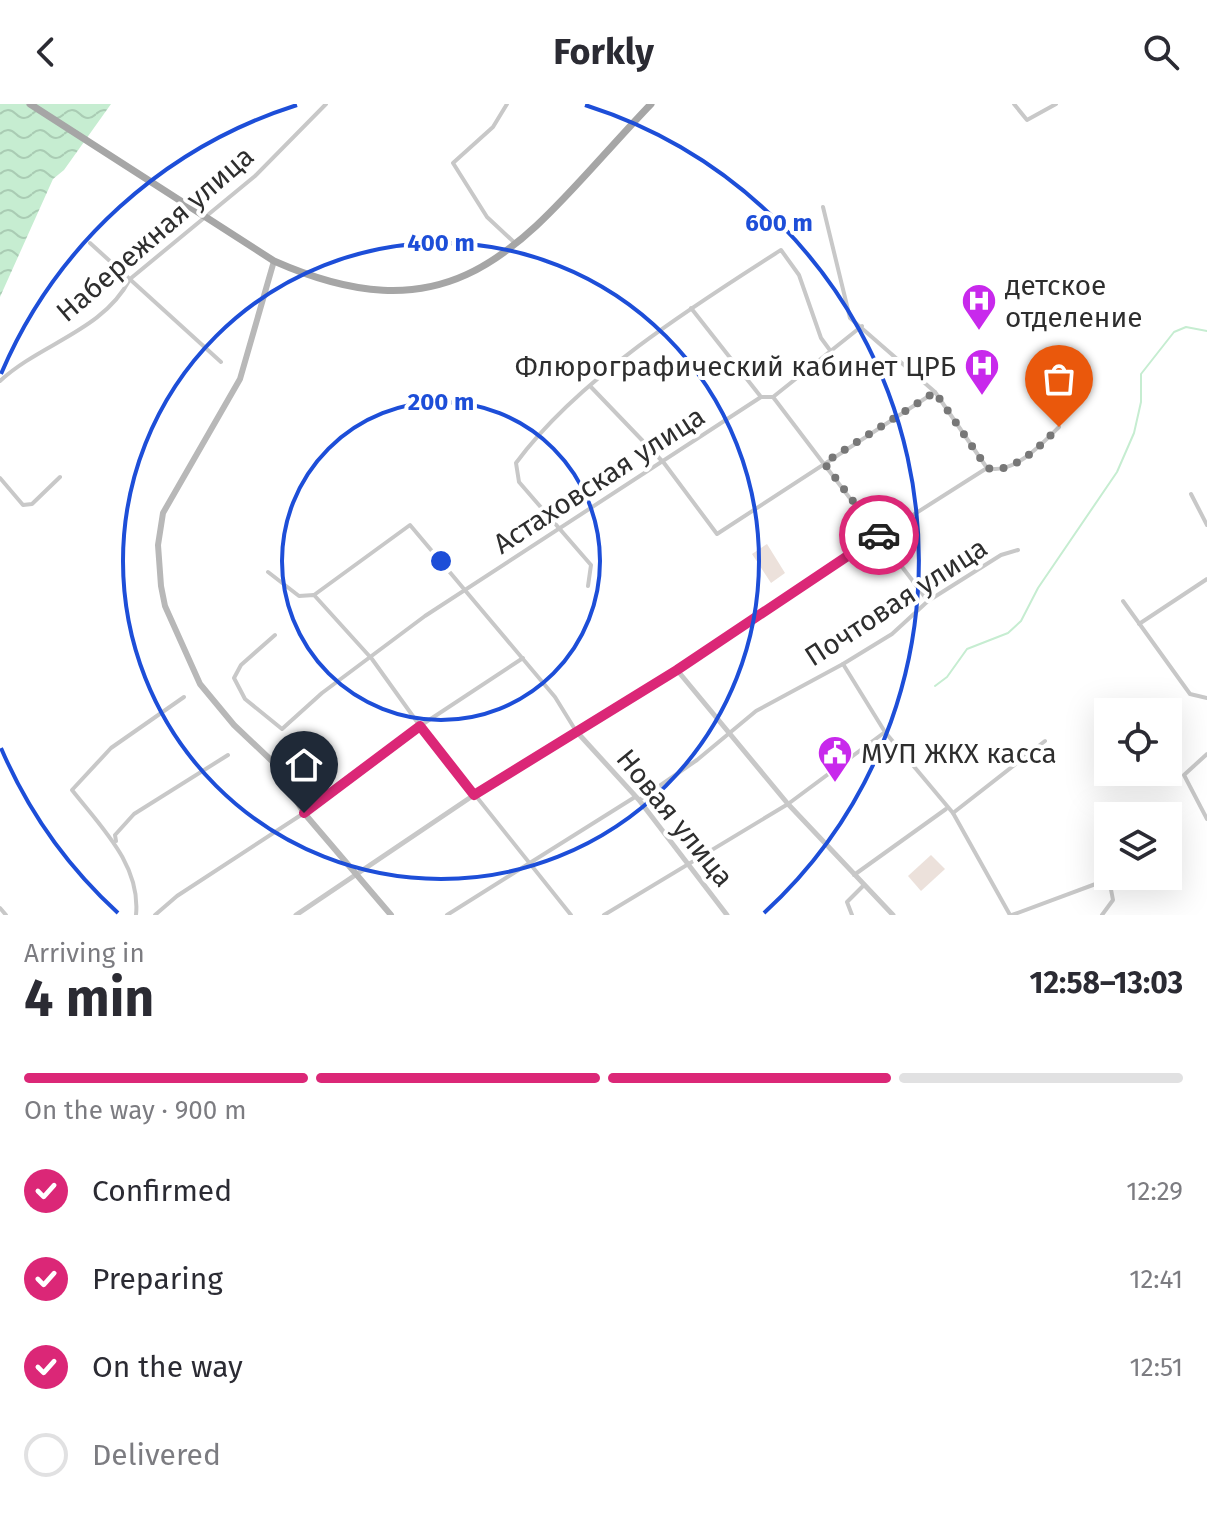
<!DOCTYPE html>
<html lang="en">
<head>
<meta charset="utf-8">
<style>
  :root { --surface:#fff; --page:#f2f2f3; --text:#2b2b33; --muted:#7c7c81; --line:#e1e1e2; --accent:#db2777 }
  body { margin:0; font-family:"Fira Sans",sans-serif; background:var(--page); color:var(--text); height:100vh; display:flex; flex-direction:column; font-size:30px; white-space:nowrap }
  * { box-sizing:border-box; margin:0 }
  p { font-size:26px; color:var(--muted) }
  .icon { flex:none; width:44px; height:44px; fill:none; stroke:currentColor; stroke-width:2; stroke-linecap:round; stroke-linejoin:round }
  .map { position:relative; height:811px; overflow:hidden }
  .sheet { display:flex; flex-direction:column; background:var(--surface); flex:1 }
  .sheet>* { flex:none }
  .tools { position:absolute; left:1094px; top:594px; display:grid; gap:16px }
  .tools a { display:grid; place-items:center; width:88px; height:88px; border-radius:0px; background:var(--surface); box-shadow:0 8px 32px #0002; font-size:40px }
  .pin { position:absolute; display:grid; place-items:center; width:68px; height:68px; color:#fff; margin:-82px -34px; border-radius:50% 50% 50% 0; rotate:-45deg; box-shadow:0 0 8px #0007 }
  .pin .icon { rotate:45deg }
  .courier { position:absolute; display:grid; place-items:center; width:80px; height:80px; margin:-40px; border:6px solid #db2777; border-radius:50%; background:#fff; color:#222; box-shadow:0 2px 10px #0007 }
  .head em { font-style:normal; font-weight:700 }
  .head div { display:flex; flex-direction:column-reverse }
  .head { display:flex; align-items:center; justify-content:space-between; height:136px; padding:0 24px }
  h1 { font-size:52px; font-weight:700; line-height:60px }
  .bar { display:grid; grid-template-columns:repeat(4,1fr); gap:12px 8px; align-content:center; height:96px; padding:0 24px }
  .bar i { height:10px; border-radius:6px; background:var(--line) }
  .bar .selected { background:var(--accent) }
  .bar p { grid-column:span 4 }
  ol { padding:0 24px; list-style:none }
  li { display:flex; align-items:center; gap:24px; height:88px }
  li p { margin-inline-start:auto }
  li .icon { padding:8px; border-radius:50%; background:var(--accent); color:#fff; stroke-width:4 }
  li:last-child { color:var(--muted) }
  li i { width:44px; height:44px; border:4px solid var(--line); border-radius:50% }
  header { display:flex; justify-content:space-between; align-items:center; height:104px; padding:0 24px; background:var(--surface); font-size:36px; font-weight:700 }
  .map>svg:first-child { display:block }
</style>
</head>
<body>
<header><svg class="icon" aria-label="back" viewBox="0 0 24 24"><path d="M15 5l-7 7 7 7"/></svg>Forkly<svg class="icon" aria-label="search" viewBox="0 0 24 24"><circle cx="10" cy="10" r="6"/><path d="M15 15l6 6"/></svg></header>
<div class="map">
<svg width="1207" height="811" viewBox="0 0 1207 811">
  <defs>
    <pattern id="water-waves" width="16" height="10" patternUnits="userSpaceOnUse" patternTransform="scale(2)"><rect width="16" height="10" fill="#c6edd1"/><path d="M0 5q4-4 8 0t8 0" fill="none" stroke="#aaccb4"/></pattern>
  </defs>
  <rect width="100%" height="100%" fill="#fff"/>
  <g fill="#ece1db">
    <path d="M 767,440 L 785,469 L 771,479 L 752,450 Z"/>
    <path d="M 931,751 L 945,765 L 921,787 L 908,772 Z"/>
  </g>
  <path fill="url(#water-waves)" d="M 0,0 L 111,0 L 64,66 L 53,75 L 0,193 Z"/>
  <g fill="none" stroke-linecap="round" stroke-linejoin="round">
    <path stroke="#c6edd1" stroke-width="2" d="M 935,582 L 947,573 L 967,545 L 1008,529 L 1021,517 L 1038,484 L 1117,368 L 1134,329 L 1141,298 L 1141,270 L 1174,228 L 1186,223 L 1207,227"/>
    <g stroke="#c8c8c8" stroke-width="4">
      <path d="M 507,0 L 493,23 L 453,59 L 487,113 L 516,140"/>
      <path d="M 1014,0 L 1027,16 L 1056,0"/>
      <path d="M 823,103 L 850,214 L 935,288 L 987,364"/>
      <path d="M 90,139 L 221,258"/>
      <path d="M 691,204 L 761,293"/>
      <path d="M 0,277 C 41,239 103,227 130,175 L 255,72 L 326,0"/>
      <path d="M 591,283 L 664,359 L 717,430 L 935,288"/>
      <path d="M 773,293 L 928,497"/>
      <path d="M 0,374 L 23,401 L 32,400 L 60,373"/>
      <path d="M 1191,390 L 1207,421"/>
      <path d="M 880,432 L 987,364 C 1013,371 1041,341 1059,323"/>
      <path d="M 268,468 L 299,492 L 314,491 L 372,555 L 420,622 L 571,811"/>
      <path d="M 588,482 L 591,461 L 519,378 L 516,359 C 578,275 693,202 781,146 L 799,171 L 821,234 L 832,249"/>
      <path d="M 314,491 L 410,421 L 555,593 L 576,627"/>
      <path d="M 1123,497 L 1190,590 L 1207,594"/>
      <path d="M 1139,520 L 1207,475"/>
      <path d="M 275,531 L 241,561 L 234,574 L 245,595 L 282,625 L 322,589 L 425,512 L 761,293 L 773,293 L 862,222"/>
      <path d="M 843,560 L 885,628 L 953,709 L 1010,811"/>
      <path d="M 1207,650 L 1184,671 L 1207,715"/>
      <path d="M 639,696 L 697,656 L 756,607 L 843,560 L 892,530 L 928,497 L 1001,451 L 1018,446"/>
      <path d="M 953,709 L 1045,637"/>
      <path d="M 116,737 L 115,731 L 134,710 L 228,651"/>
      <path d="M 854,771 L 946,705"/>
      <path d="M 0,804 L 6,811"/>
      <path d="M 136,811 C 141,761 101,723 72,686 L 111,644 L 184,593"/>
      <path d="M 155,811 L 177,792 L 304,709 L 420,622 L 523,554"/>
      <path d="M 447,811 L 635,693"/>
      <path d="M 604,811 L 788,700 L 885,628"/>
      <path d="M 852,811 L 847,798 L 864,781"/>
      <path d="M 1012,811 L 1109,775 L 1113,796 L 1102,811"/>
    </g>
    <g stroke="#c8c8c8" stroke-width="5">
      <path d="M 677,566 L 788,700 L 893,811"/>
      <path d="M 576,627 L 639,696 L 727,811"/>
      <path d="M 296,811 L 474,691 L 677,566 L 880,432"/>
    </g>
    <path stroke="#b8b8b8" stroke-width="6" d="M 274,157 L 240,275 L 163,409 L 158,441 L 161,482 L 165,502 L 200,580 L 234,621 L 272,657 L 304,709 L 391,811"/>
    <path stroke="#a6a6a6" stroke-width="7" d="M 30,0 L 274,157 C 468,243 530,126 651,0"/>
  </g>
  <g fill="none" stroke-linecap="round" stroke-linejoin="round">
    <path stroke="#777" stroke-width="8" stroke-dasharray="0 14.4" d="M 879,431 L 824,359 L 935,288 L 987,364 C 1013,371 1041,341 1059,323"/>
    <path stroke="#db2777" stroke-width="10" d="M 304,709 L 420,622 L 474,691 L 677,566 L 879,431"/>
  </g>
  <g fill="none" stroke="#1d4ed8" stroke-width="4">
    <circle cx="441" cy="457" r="159"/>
    <circle cx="441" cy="457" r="318"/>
    <path d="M118 809A478 478 0 0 1 1 644M1 270A478 478 0 0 1 297 1M585 1A478 478 0 0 1 764 809"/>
  </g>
  <defs>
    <symbol id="hospital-pin" viewBox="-11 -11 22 30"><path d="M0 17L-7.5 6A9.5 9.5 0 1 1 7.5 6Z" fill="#c829ec" stroke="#fff"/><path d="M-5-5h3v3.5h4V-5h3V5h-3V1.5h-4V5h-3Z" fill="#fff"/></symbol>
    <symbol id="civic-pin" viewBox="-11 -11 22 30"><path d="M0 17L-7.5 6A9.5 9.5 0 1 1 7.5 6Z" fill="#c829ec" stroke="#fff"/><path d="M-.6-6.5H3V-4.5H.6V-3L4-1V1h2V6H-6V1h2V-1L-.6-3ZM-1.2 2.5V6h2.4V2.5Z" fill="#fff"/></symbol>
  </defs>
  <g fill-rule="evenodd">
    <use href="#hospital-pin" x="959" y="177" width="40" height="54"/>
    <use href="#hospital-pin" x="962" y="242" width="40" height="54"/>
    <use href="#civic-pin" x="815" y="629" width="40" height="54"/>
  </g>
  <g text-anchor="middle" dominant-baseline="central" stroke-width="8" stroke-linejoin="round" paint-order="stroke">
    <g font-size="28" fill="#2e2e2e" stroke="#fff">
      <text transform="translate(155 130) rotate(-41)">Набережная улица</text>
      <text transform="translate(599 376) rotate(-33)">Астаховская улица</text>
      <text transform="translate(896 498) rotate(-33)">Почтовая улица</text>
      <text transform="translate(675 714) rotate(51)">Новая улица</text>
    </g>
    <g font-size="28" fill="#2e2e2e" stroke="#fff" text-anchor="start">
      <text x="1005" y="181">детское<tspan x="1005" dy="32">отделение</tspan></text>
      <text x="956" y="262" text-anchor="end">Флюрографический кабинет ЦРБ</text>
      <text x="861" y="649">МУП ЖКХ касса</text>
    </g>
  </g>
  <circle cx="441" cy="457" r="12" fill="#1d4ed8" stroke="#fff" stroke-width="4"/>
  <g font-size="24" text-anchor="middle" font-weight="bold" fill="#1d4ed8" stroke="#fff" stroke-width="8" stroke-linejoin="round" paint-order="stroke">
    <text x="779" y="127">600 m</text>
    <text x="441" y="147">400 m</text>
    <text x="441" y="306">200 m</text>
  </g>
</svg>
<div class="tools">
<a><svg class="icon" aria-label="locate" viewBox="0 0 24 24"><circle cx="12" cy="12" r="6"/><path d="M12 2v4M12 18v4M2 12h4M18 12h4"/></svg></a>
<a><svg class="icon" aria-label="layers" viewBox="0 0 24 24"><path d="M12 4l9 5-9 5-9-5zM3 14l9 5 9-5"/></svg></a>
</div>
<div class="pin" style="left:1059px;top:323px;background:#ea580c"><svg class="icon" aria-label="bag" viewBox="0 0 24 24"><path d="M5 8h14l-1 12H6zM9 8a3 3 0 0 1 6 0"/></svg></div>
<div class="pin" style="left:304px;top:709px;background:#1f2937"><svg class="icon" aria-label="home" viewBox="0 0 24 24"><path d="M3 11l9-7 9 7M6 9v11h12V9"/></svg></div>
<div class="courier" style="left:879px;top:431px"><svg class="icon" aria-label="car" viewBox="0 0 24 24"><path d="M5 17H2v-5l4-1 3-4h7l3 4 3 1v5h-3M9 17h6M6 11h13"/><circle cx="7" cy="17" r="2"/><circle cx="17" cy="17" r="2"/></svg></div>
</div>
<section class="sheet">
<div class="head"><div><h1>4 min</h1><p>Arriving in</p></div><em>12:58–13:03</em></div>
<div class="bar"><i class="selected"></i><i class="selected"></i><i class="selected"></i><i></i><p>On the way · 900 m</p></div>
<ol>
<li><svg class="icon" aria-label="check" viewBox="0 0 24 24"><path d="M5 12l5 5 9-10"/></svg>Confirmed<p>12:29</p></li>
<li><svg class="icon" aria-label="check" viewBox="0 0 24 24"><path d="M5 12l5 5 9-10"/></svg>Preparing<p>12:41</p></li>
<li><svg class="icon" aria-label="check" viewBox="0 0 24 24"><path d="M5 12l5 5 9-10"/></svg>On the way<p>12:51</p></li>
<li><i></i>Delivered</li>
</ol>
</section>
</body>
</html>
